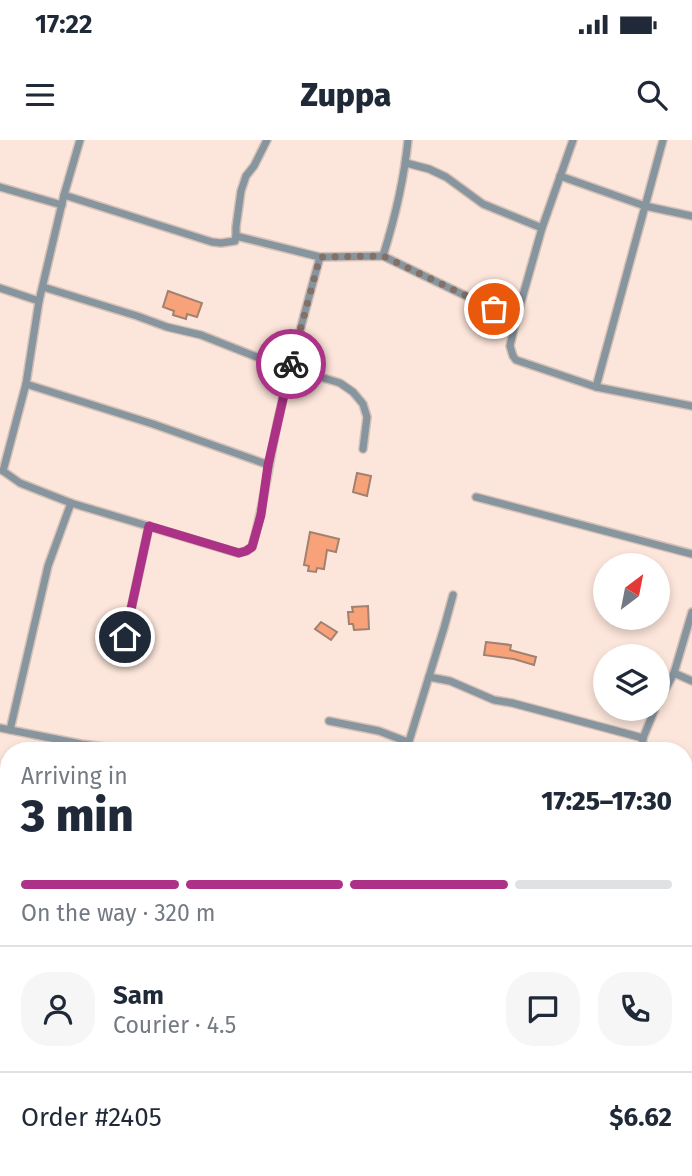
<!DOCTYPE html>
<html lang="en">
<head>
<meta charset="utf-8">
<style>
  :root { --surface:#fff; --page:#f6f6f7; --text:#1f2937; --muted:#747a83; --line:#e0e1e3; --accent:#ab3286 }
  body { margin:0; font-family:"Fira Sans",sans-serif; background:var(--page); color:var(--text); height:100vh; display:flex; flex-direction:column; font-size:26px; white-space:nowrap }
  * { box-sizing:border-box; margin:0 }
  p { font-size:23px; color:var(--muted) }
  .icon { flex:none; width:38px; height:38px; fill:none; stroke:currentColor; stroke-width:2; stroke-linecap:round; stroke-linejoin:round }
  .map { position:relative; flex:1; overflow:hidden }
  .side { position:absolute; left:0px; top:602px; width:693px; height:434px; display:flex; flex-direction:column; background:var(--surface); border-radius:28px 28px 0 0; box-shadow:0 4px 10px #0003 }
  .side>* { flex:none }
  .needle { width:46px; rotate:32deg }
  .controls { position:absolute; left:593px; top:413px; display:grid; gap:14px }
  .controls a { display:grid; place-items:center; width:77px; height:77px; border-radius:50%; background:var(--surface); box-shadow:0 4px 10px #0003; font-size:35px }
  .pin { position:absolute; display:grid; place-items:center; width:60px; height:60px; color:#fff; margin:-30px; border:4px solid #fff; border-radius:50%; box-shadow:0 2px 7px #0007 }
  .courier { position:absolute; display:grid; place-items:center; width:70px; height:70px; margin:-35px; border:5px solid #ab3286; border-radius:50%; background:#fff; color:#222; box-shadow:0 2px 9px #0007 }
  .overview em { font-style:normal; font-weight:800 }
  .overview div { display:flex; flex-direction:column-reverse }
  .overview { display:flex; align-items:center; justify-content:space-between; height:119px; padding:0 21px }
  h1 { font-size:46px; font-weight:800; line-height:52px }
  .bar { display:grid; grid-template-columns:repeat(4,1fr); gap:10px 7px; align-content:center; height:84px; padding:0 21px }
  .bar i { height:9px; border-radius:5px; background:var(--line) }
  .bar .active { background:var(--accent) }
  .bar p { grid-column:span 4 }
  .line { display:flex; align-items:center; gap:18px; padding:0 21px; border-top:2px solid var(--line) }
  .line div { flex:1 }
  .round { display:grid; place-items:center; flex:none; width:74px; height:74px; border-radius:28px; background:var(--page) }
  .status { display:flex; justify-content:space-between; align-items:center; height:49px; padding:0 35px; background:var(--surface); direction:ltr }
  .status svg { height:19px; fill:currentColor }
  header { display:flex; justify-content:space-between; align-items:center; height:91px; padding:0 21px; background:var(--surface); font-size:32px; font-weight:800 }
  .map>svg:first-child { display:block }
</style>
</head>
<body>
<div class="status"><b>17:22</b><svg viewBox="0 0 49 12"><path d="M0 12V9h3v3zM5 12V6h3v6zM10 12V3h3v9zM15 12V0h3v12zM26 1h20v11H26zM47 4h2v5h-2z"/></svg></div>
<header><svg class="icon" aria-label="menu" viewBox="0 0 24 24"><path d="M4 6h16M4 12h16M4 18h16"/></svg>Zuppa<svg class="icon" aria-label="search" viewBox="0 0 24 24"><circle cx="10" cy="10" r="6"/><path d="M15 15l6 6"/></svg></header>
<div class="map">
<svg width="692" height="1036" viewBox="0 0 692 1036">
  <rect width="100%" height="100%" fill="#fce5da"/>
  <g fill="#d0d387">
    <path d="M 9,864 L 9,920 L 0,917 L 0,865 Z"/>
    <path d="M 63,1027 L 220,1027 L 221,1036 L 52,1036 Z"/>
  </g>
  <path fill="#42bfde" d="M 0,917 L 9,920 L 9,1027 L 63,1027 L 52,1036 L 0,1036 Z"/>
  <g fill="#f8a27a" stroke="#a38171" stroke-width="2">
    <path d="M 168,151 L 202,163 L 197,177 L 187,174 L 186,179 L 173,175 L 174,171 L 163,167 Z"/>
    <path d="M 357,333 L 371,336 L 367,356 L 353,352 Z"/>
    <path d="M 310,392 L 339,399 L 336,412 L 327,410 L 324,429 L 317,428 L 316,432 L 308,431 L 309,426 L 304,425 Z"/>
    <path d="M 368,466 L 369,489 L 354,490 L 353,484 L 349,484 L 348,472 L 353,472 L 352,467 Z"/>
    <path d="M 321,482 L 337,492 L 331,500 L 315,489 Z"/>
    <path d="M 486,502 L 511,505 L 510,510 L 536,517 L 534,525 L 514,519 L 484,515 Z"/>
  </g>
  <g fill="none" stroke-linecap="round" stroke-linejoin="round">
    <defs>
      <g id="minor">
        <path d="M 573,0 L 542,88 L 516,180 L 510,206 L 513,216 L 516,220 L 596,247 L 692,266"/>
        <path d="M 406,23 L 429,29 L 446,37 L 483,64 L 542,88"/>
        <path d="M 560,36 L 645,66 L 692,76"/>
        <path d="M 0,47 L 62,65"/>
        <path d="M 64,55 L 212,102 L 221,103 L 235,101 L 236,96 L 320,117 L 383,116 L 516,180"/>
        <path d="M 236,96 L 236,87 L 241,51 L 246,36 L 254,26 L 267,0"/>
        <path d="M 383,116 C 395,78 404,40 408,0"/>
        <path d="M 43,147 L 137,176 L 167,187 L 201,195 L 262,219 L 340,243 L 353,252 L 363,264 L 367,277 L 363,309"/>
        <path d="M 0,148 L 39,161"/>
        <path d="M 26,244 L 153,284 L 269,325"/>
        <path d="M 596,247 L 663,0"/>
        <path d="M 3,331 L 20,343 L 71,363 L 238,413 L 246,411 L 252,407 C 264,365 269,322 278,280 C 290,225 305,171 320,117"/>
        <path d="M 3,331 L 26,244 L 39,161 L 64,55 L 80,0"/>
        <path d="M 476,357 L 692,414"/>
        <path d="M 125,497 L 149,386"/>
        <path d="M 674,533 L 692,541"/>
        <path d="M 429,537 L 450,541 L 494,560 L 512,563 L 643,598"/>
        <path d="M 658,564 L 674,533 L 692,472"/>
        <path d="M 329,581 L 379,591 L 408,602"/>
        <path d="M 0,588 L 81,604 L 136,611"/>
        <path d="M 10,590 L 48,426 L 71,363"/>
        <path d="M 406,611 L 444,488 L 453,455"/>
        <path d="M 642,611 L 643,598 L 655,569"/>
        <path d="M 0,723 L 9,723"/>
        <path d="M 684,796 L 692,797"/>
        <path d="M 0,838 L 9,830"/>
        <path d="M 684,983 L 692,982"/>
        <path d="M 241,1027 L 242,1036"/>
      </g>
      <g id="tertiary">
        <path d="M 684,760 L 692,758"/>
        <path d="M 466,1027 L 467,1036"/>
      </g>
    </defs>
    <use href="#minor" stroke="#d6c1b7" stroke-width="10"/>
    <use href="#tertiary" stroke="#d6c1b7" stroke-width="12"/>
    <use href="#minor" stroke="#87959f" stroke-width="7"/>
    <use href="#tertiary" stroke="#87959f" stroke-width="9"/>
  </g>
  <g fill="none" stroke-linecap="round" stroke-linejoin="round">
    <path stroke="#827168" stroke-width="7" stroke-dasharray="0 12.6" d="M 291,224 L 320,117 L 383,116 L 494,169"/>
    <path stroke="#ab3286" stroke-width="9" d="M 125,497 L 149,386 L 239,413 L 246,411 L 252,407 L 261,375 L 268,325 L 291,224"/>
  </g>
</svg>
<div class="controls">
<a><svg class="needle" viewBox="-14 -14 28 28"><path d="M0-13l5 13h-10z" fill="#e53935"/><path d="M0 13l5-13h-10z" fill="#747a83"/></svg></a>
<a><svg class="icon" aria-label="layers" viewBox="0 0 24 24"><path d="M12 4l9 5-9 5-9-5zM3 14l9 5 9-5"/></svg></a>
</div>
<div class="pin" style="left:494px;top:169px;background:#ea580c"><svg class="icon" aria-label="bag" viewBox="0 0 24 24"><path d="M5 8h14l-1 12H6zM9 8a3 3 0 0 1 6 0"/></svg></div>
<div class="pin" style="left:125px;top:497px;background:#1f2937"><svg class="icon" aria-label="home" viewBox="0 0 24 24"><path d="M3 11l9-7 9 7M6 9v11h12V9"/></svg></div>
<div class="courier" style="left:291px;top:224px"><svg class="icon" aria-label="bike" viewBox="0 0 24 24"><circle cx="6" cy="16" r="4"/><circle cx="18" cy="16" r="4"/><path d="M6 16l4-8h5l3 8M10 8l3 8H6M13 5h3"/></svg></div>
<section class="side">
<div class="overview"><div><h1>3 min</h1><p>Arriving in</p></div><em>17:25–17:30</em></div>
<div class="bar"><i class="active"></i><i class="active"></i><i class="active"></i><i></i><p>On the way · 320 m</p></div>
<div class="line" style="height:126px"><a class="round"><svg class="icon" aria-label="person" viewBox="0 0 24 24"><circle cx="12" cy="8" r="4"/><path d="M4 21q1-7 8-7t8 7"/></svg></a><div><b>Sam</b><p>Courier · 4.5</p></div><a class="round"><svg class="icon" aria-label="chat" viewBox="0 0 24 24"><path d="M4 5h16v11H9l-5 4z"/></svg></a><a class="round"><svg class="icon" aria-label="phone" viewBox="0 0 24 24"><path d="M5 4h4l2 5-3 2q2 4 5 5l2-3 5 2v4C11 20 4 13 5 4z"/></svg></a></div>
<div class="line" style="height:91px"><div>Order #2405</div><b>$6.62</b></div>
</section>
</div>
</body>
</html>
